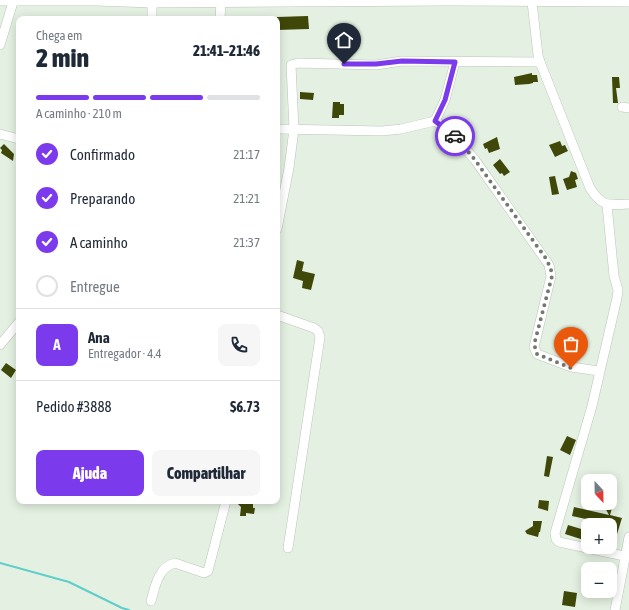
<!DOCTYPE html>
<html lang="pt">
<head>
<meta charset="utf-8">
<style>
  :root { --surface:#fff; --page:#f6f6f7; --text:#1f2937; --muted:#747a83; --line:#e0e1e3; --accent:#7c3aed }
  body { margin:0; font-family:"Asap Condensed",sans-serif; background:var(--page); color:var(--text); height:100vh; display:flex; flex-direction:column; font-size:15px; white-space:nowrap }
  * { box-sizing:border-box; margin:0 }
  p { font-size:13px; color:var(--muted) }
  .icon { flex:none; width:22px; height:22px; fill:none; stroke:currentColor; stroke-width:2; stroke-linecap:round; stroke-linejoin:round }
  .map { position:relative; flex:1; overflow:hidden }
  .sheet { position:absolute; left:16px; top:16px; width:264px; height:488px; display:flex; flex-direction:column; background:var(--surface); border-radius:8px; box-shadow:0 2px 10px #0003 }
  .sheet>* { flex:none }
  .needle { width:26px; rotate:158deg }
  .buttons { position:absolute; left:581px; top:474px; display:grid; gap:8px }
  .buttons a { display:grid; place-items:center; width:36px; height:36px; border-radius:8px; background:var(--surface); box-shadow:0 2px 10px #0003; font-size:20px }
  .pin { position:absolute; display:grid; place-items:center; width:34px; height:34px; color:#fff; margin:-41px -17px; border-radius:50% 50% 50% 0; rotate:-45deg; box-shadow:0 0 4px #0007 }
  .pin .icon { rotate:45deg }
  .courier { position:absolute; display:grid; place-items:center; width:40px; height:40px; margin:-20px; border:3px solid #7c3aed; border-radius:50%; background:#fff; color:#222; box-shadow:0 1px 5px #0007 }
  .headline em { font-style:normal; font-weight:800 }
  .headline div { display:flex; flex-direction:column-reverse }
  .headline { display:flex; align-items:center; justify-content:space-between; height:68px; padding:0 20px }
  h1 { font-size:26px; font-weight:800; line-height:30px }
  .bar { display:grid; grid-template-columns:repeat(4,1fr); gap:6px 4px; align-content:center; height:48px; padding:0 20px }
  .bar i { height:5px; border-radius:3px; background:var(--line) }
  .bar .active { background:var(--accent) }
  .bar p { grid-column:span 4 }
  .line { display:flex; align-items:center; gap:10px; padding:0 20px; border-top:1px solid var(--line) }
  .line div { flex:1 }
  .round { display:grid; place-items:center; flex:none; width:42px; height:42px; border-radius:8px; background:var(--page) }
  ol { padding:0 20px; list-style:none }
  li { display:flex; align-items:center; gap:12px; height:44px }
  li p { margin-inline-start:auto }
  li .icon { padding:4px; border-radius:50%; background:var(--accent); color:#fff; stroke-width:4 }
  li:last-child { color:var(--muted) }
  li i { width:22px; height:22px; border:2px solid var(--line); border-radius:50% }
  .button { display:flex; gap:8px; margin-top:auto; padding:8px 20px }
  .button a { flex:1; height:46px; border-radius:8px; background:var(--accent); color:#fff; font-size:16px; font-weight:800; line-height:46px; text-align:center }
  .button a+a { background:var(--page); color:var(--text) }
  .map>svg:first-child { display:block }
</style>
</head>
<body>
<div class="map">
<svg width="629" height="610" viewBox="0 0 629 610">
  <rect width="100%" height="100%" fill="#e4f1e2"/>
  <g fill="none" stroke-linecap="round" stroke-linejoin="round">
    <path stroke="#5fceca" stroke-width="2" d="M 0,563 L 69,582 L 122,608 L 129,610"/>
  </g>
  <g fill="#3f4709">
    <path d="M 308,16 L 309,29 L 277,30 L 277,17 Z"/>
    <path d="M 532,73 L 532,75 L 537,75 L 538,82 L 533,82 L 533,83 L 529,84 L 515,85 L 514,77 Z"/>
    <path d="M 612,77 L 619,77 L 620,88 L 616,88 L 618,103 L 613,103 Z"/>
    <path d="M 300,92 L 314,93 L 313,100 L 300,99 Z"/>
    <path d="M 333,102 L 340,102 L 340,104 L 344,104 L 344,115 L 339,115 L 339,118 L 332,118 Z"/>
    <path d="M 497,137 L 500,149 L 489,153 L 487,148 L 485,149 L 483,144 Z"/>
    <path d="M 560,141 L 562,146 L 565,145 L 568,151 L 555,157 L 549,145 Z"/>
    <path d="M 4,144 L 14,154 L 13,161 L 1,153 L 2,150 L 0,148 Z"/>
    <path d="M 500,159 L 510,172 L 504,176 L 502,173 L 500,174 L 493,165 Z"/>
    <path d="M 571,171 L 576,173 L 578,179 L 575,180 L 577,187 L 567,190 L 563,179 L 569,177 Z"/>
    <path d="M 555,176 L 559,194 L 552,195 L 549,177 Z"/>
    <path d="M 297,260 L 304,262 L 302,271 L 315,274 L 311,290 L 302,288 L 303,281 L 293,278 Z"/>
    <path d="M 6,363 L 16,370 L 11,378 L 1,370 Z"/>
    <path d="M 567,436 L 576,440 L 570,455 L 560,450 Z"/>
    <path d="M 547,456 L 553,457 L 549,477 L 544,476 Z"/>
    <path d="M 539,500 L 549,501 L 548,511 L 538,508 Z"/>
    <path d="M 236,502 L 253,504 L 253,508 L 255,508 L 254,514 L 246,513 L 246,516 L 240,516 L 241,507 Z"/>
    <path d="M 604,506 L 612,508 L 610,515 L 622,518 L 613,547 L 610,547 L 610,525 L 605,525 L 595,522 L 595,521 L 572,516 L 574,507 L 609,515 Z"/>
    <path d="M 533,521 L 542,521 L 540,532 L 539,532 L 538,537 L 527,534 L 525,531 L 533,526 Z"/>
    <path d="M 568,525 L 588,531 L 587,541 L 565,534 Z"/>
    <path d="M 564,591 L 577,593 L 575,607 L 562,605 Z"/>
  </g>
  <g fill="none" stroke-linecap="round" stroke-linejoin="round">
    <defs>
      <g id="minor">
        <path d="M 0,1 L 96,1 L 152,3 L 446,1 L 629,2"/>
        <path d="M 532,2 L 538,55 L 540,62 L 590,188 C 602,207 608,205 629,204"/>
        <path d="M 152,19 L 152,3"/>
        <path d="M 220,19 L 221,2"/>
        <path d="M 0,45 L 13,2"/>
        <path d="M 622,107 L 629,108"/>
        <path d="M 435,121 L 445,100 L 455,62"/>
        <path d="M 277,129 L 382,131 L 401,129 L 435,121 L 454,135 L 475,160 L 549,265 L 551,276 L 534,347 L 537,354 L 571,367 L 599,371"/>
        <path d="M 0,134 L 19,139"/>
        <path d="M 607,205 L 614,276 L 618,290 L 617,298 L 592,406 L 555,533 L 556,539 L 559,542 L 629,557"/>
        <path d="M 277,229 L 289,168 L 294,129 L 291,65 L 298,63 L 376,65 L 402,61 L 540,62"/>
        <path d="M 277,315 L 314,328 L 318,331 L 320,337 L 288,548"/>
        <path d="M 0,345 L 19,322"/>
        <path d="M 151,601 C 155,587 158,567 175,563 L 204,573 L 208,571 L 226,501"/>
        <path d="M 615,610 L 629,537"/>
      </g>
    </defs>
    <use href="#minor" stroke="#bac6b8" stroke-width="10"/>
    <use href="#minor" stroke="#fff" stroke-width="9"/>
  </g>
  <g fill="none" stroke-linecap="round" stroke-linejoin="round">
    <path stroke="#727970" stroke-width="4" stroke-dasharray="0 7.2" d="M 455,136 L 475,160 L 547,260 L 551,270 L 552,276 L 535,341 L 535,350 L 537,354 L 571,368"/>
    <path stroke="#7c3aed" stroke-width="5" d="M 344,64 L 376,64 L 402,61 L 455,62 L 445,100 L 435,121 L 455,136"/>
  </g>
</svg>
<div class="buttons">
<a><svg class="needle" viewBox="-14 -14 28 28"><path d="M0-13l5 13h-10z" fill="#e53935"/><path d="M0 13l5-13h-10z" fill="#747a83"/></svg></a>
<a>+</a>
<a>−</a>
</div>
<div class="pin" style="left:571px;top:368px;background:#ea580c"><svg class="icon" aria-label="bag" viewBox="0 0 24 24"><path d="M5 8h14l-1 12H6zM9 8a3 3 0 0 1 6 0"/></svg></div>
<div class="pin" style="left:344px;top:64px;background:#1f2937"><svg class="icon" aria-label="home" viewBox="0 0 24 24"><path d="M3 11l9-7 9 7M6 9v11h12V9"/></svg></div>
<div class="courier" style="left:455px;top:136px"><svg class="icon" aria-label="car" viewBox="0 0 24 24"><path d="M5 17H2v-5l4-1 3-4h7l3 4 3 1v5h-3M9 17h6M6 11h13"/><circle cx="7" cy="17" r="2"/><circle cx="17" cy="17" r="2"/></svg></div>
<section class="sheet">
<div class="headline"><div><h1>2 min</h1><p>Chega em</p></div><em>21:41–21:46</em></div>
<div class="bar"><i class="active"></i><i class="active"></i><i class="active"></i><i></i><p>A caminho · 210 m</p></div>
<ol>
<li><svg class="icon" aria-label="check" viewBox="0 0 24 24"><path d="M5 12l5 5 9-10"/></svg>Confirmado<p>21:17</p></li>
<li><svg class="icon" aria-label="check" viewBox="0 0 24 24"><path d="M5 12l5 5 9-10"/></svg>Preparando<p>21:21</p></li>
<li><svg class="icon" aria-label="check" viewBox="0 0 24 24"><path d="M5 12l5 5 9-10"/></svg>A caminho<p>21:37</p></li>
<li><i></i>Entregue</li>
</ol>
<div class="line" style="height:72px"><b class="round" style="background:var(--accent);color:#fff">A</b><div><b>Ana</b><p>Entregador · 4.4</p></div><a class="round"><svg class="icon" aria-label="phone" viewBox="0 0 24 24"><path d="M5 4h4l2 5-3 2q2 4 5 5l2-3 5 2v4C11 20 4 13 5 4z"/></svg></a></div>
<div class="line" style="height:52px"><div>Pedido #3888</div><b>$6.73</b></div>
<div class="button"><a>Ajuda</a><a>Compartilhar</a></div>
</section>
</div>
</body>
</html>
